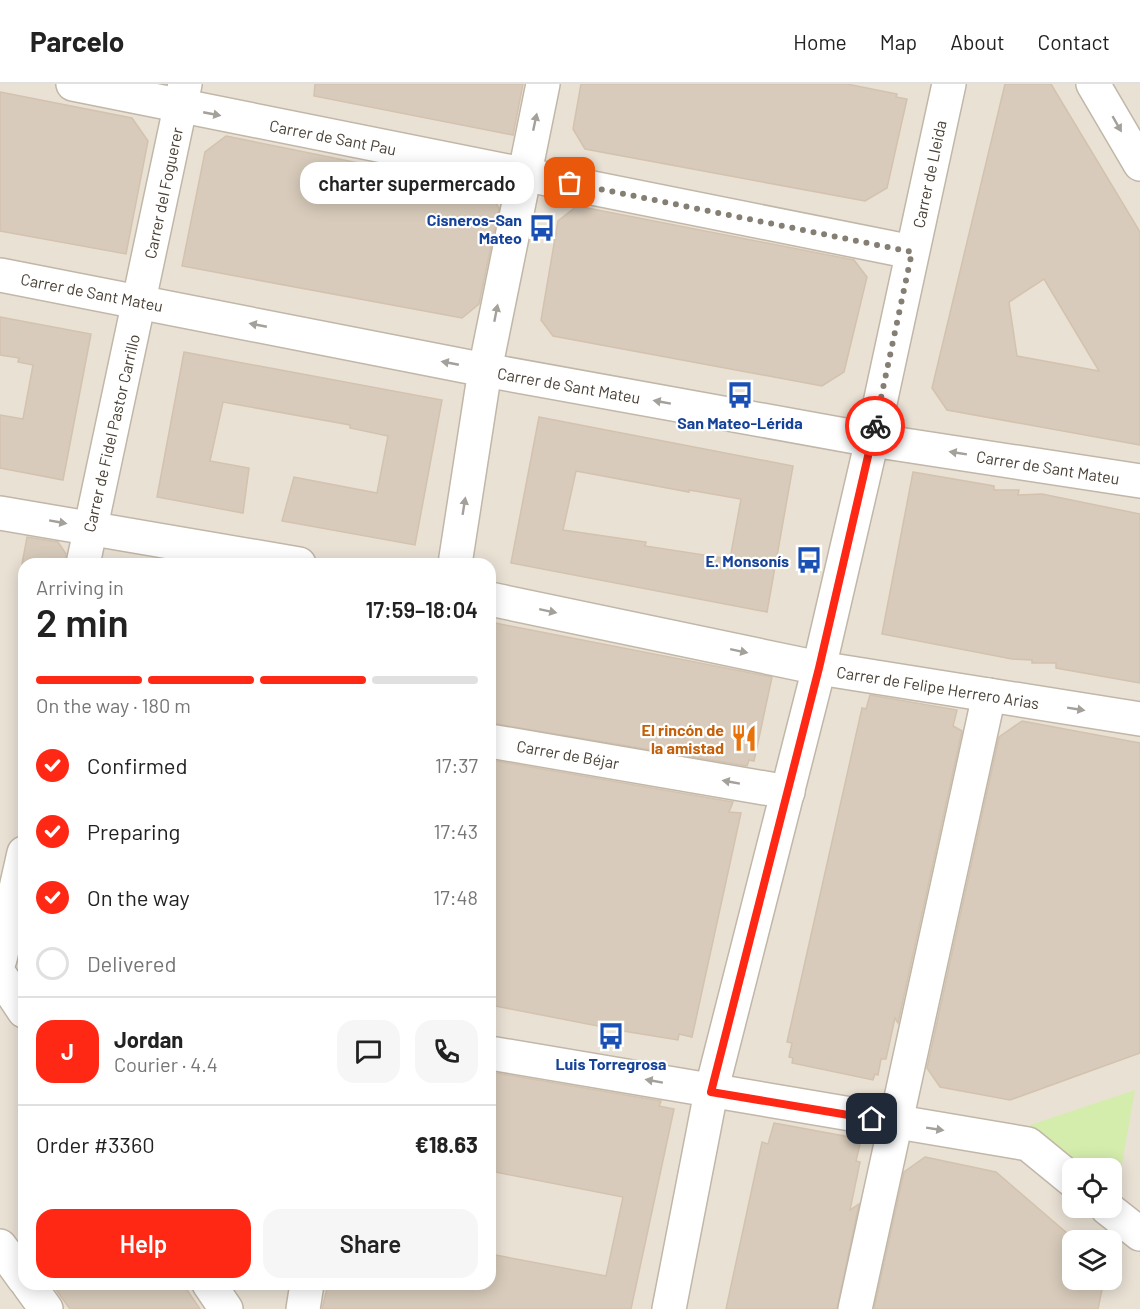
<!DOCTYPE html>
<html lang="en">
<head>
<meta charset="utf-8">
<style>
  :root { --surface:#fff; --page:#f6f6f6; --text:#222; --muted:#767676; --line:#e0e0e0; --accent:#ff2814 }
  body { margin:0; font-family:Barlow,sans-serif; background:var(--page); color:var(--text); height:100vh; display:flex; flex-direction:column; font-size:22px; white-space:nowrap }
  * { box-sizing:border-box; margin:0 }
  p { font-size:20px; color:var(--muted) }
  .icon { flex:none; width:33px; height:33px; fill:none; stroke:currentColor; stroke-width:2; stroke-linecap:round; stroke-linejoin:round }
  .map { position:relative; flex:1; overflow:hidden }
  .side { position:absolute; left:18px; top:474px; width:478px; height:732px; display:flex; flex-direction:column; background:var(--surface); border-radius:18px; box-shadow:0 3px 15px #0003 }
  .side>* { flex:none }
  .controls { position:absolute; left:1062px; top:1074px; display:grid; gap:12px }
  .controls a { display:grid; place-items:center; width:60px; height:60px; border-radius:12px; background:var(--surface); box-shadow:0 3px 15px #0003; font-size:30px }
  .pin { position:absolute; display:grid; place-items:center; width:51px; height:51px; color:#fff; margin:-26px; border-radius:12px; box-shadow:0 3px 9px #0006 }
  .courier { position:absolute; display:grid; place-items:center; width:60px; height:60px; margin:-30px; border:4px solid #ff2814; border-radius:50%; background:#fff; color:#222; box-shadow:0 2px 8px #0007 }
  .bubble { position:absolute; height:42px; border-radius:18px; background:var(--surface); box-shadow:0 3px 15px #0003; font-size:20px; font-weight:600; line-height:42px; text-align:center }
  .summary em { font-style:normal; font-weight:600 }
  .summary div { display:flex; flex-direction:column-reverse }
  .summary { display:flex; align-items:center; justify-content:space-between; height:102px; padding:0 18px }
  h1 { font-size:39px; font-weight:600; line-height:45px }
  .bar { display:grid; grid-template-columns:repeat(4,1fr); gap:9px 6px; align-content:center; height:72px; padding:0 18px }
  .bar i { height:8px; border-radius:4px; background:var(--line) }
  .bar .on { background:var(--accent) }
  .bar p { grid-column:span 4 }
  .line { display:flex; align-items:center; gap:15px; padding:0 18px; border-top:2px solid var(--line) }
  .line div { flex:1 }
  .round { display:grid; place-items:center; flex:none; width:63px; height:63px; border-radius:18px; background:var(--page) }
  ol { padding:0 18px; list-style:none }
  li { display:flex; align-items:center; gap:18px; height:66px }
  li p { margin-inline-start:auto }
  li .icon { padding:6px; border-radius:50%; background:var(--accent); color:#fff; stroke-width:4 }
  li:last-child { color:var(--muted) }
  li i { width:33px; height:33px; border:3px solid var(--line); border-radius:50% }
  .action { display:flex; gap:12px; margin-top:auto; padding:12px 18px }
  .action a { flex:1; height:69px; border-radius:18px; background:var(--accent); color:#fff; font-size:24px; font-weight:600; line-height:69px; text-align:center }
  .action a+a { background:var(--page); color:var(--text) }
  header { display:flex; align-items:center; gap:36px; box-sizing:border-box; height:84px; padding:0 30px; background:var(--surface); border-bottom:2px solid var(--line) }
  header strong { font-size:28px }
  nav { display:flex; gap:33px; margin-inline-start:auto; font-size:21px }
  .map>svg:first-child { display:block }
</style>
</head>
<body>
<header>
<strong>Parcelo</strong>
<nav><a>Home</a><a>Map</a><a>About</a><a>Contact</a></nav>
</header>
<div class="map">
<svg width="1140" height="1225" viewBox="0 0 1140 1225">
  <rect width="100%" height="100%" fill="#f5f0e7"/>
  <path fill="#e9e1d4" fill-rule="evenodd" d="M 0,0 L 1140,0 L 1140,1225 L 0,1225 ZM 24,480 L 490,480 L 490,1200 L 24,1200 ZM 1072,1084 L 1112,1084 L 1112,1124 L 1072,1124 ZM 1072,1156 L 1112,1156 L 1112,1196 L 1072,1196 Z"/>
  <path fill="#d4edac" d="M 1135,1006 L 1116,1113 L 1112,1109 L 1112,1084 L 1082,1084 L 1030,1041 Z"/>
  <g fill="#d8cbbb" stroke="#d3c2ae" stroke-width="1.5" fill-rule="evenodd">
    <path d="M 315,0 L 523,0 L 513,51 L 314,12 Z"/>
    <path d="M 581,0 L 847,0 L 897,10 L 896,13 L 907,15 L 887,104 L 865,117 L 585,65 L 573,45 Z"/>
    <path d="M 1005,0 L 1051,0 L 1140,148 L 1140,361 L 947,326 L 932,304 ZM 1044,195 L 1099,287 L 1017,272 L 1009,218 Z"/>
    <path d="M 0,8 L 132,34 L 148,57 L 126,170 L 0,147 Z"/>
    <path d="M 226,52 L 487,105 L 499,124 L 479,220 L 462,234 L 182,182 L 205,68 Z"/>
    <path d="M 577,122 L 854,176 L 867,193 L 844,288 L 822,302 L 553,252 L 541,236 L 558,137 Z"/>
    <path d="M 0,233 L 91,250 L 63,396 L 0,384 L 0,331 L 23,335 L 33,281 L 18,278 L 19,274 L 0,271 Z"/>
    <path d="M 184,268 L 442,316 L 415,461 L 282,437 L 294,393 L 377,409 L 388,352 L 350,344 L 350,341 L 223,318 L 210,377 L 249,384 L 243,429 L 157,413 Z"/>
    <path d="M 539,333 L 793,382 L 767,528 L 511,479 ZM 576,387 L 689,408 L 689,406 L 741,415 L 730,475 L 645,462 L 646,458 L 563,446 Z"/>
    <path d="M 913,388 L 994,402 L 994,406 L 1019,406 L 1018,411 L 1042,410 L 1140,430 L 1140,599 L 1056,584 L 1056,579 L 1032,579 L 1032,576 L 1012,575 L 882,550 Z"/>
    <path d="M 27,453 L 58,458 L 66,470 L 65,480 L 22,480 Z"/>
    <path d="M 490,538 L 772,593 L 754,677 L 749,676 L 747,682 L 490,639 Z"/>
    <path d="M 870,611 L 957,626 L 953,642 L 962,647 L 898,939 L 895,934 L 886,975 L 881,975 L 878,991 L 875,990 L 873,996 L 792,979 L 793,974 L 789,973 L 792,959 L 787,958 L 862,624 L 866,625 Z"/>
    <path d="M 1022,637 L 1140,659 L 1140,969 L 1010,1016 L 940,1003 L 927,984 L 999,653 Z"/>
    <path d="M 490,676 L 733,718 L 729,728 L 741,729 L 692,953 L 679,950 L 678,956 L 629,948 L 490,921 Z"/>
    <path d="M 490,988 L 661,1017 L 659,1022 L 674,1025 L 631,1225 L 322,1225 L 328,1200 L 490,1200 L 490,1170 L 606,1192 L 623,1113 L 490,1087 Z"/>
    <path d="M 774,1039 L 855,1054 L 856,1060 L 860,1060 L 856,1077 L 860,1078 L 850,1126 L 859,1120 L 837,1225 L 726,1225 L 762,1058 L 768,1060 Z"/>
    <path d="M 925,1073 L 996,1088 L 1075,1156 L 1072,1156 L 1072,1196 L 1104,1196 L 1098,1225 L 874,1225 L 904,1088 Z"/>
    <path d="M 52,1200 L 183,1200 L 200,1225 L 70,1225 Z"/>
  </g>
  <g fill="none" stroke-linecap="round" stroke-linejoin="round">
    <defs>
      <g id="minor">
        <path d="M 73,0 L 912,168"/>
        <path d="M 1093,0 L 1140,80"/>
        <path d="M 0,191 L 485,286 L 872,356 L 1140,397"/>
        <path d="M 0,429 L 299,480"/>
        <path d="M 83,480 L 185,0"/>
        <path d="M 455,480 L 485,286 L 543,0"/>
        <path d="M 490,515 L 819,584 L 1140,635"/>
        <path d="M 490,657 L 788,708"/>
        <path d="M 0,875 L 24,769"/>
        <path d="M 0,1162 L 24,1195"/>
        <path d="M 28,1200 L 46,1225"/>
        <path d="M 303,1225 L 307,1200"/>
        <path d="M 669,1225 L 711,1008 L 819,584 L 872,356 L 949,0"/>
        <path d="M 855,1225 L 989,611"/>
      </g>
      <g id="tertiary">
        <path d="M 0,891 L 24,927"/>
        <path d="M 490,969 L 1028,1060 L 1072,1096"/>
        <path d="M 1107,1124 L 1140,1150"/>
        <path d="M 209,1200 L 226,1225"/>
      </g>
    </defs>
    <use href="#minor" stroke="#c1b7a8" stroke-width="36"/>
    <use href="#tertiary" stroke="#c1b7a8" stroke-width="36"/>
    <use href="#minor" stroke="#fff" stroke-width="33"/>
    <use href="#tertiary" stroke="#fff" stroke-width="33"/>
  </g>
  <defs><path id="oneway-solid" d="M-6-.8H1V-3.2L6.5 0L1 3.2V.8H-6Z" transform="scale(1.5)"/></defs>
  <g fill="#a4a09a">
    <use href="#oneway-solid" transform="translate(212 30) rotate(11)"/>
    <use href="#oneway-solid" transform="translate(535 38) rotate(-78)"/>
    <use href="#oneway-solid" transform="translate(1117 40) rotate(60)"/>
    <use href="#oneway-solid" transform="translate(496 229) rotate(-79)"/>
    <use href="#oneway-solid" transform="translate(258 241) rotate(-169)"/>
    <use href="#oneway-solid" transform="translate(450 279) rotate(-169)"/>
    <use href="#oneway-solid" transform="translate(662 318) rotate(-170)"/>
    <use href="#oneway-solid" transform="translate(958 369) rotate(-171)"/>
    <use href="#oneway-solid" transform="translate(464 422) rotate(-81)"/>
    <use href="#oneway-solid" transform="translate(58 438) rotate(10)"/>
    <use href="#oneway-solid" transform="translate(548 527) rotate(12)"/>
    <use href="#oneway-solid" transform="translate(739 567) rotate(12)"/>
    <use href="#oneway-solid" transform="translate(1076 625) rotate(9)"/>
    <use href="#oneway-solid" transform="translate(731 698) rotate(-170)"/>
    <use href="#oneway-solid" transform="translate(654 997) rotate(-170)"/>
    <use href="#oneway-solid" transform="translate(935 1045) rotate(9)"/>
  </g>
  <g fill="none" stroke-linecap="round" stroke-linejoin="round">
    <path stroke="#857e73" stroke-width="6" stroke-dasharray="0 10.8" d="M 570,99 L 912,168 L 875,342"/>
    <path stroke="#ff2814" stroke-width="8" d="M 872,1035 L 711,1008 L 819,584 L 875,342"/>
  </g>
  <defs>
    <symbol id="bus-bare" viewBox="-9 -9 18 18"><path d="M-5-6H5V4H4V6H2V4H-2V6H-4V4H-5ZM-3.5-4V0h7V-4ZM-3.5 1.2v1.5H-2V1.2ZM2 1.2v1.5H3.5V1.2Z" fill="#1a4fb4" stroke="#fff" stroke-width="2.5" paint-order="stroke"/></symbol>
    <symbol id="restaurant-bare" viewBox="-9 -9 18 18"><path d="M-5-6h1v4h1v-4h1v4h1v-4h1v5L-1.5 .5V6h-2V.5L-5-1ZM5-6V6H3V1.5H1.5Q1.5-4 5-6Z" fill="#e8710a" stroke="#fff" stroke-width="2.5" paint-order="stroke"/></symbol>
  </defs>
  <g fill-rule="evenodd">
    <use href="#bus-bare" x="523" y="125" width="38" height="38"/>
    <use href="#bus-bare" x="721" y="292" width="38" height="38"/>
    <use href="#bus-bare" x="790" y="457" width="38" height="38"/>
    <use href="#restaurant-bare" x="725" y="635" width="38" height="38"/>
    <use href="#bus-bare" x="592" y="933" width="38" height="38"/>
  </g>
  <g text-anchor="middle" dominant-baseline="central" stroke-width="4.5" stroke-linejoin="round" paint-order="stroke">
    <g font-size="16" fill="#494035" stroke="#fff">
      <text transform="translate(333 53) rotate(11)">Carrer de Sant Pau</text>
      <text transform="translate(929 90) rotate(-78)">Carrer de Lleida</text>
      <text transform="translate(163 109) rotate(-78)">Carrer del Foguerer</text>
      <text transform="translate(92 208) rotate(11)">Carrer de Sant Mateu</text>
      <text transform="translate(569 301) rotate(10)">Carrer de Sant Mateu</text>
      <text transform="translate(111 349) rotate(-77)">Carrer de Fidel Pastor Carrillo</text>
      <text transform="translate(1048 383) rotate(9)">Carrer de Sant Mateu</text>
      <text transform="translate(938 603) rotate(9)">Carrer de Felipe Herrero Arias</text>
      <text transform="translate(568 670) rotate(10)">Carrer de Béjar</text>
    </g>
    <g font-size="16" font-weight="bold" fill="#164399" stroke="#fff" text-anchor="end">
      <text x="522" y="135">Cisneros-San<tspan x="522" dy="18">Mateo</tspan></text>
      <text x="740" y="338" text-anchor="middle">San Mateo-Lérida</text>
      <text x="789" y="476">E. Monsonís</text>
      <text x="611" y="979" text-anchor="middle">Luis Torregrosa</text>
    </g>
    <g font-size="16" font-weight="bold" fill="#c56008" stroke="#fff" text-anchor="end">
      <text x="724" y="645">El rincón de<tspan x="724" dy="18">la amistad</tspan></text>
    </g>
  </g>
</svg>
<div class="controls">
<a><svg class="icon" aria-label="locate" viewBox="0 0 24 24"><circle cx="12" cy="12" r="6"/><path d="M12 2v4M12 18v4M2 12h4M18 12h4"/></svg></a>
<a><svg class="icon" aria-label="layers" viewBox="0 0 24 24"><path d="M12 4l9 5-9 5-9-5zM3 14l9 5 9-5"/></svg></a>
</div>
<div class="pin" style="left:570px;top:99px;background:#ea580c"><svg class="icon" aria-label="bag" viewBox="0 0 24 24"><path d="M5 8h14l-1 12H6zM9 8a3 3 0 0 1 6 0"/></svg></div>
<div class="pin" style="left:872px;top:1035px;background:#1f2937"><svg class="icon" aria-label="home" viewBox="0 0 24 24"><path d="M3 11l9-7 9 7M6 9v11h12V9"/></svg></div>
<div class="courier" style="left:875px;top:342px"><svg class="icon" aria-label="bike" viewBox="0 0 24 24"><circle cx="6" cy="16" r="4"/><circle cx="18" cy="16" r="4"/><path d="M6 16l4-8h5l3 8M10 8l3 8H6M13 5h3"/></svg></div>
<div class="bubble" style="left:300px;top:78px;width:234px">charter supermercado</div>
<section class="side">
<div class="summary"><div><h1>2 min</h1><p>Arriving in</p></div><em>17:59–18:04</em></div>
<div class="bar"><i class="on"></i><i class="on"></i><i class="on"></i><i></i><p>On the way · 180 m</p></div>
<ol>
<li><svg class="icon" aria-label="check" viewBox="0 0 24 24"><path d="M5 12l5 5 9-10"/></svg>Confirmed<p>17:37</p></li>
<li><svg class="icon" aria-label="check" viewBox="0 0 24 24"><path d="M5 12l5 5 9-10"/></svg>Preparing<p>17:43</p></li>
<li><svg class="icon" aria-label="check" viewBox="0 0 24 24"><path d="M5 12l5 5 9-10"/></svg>On the way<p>17:48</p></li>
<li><i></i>Delivered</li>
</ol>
<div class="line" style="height:108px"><b class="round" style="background:var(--accent);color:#fff">J</b><div><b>Jordan</b><p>Courier · 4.4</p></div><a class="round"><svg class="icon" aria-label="chat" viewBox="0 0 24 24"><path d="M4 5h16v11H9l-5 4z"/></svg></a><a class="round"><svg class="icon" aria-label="phone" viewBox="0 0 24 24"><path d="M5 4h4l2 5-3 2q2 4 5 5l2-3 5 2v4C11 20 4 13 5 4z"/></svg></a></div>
<div class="line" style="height:78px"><div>Order #3360</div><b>€18.63</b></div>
<div class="action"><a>Help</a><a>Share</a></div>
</section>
</div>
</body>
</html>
